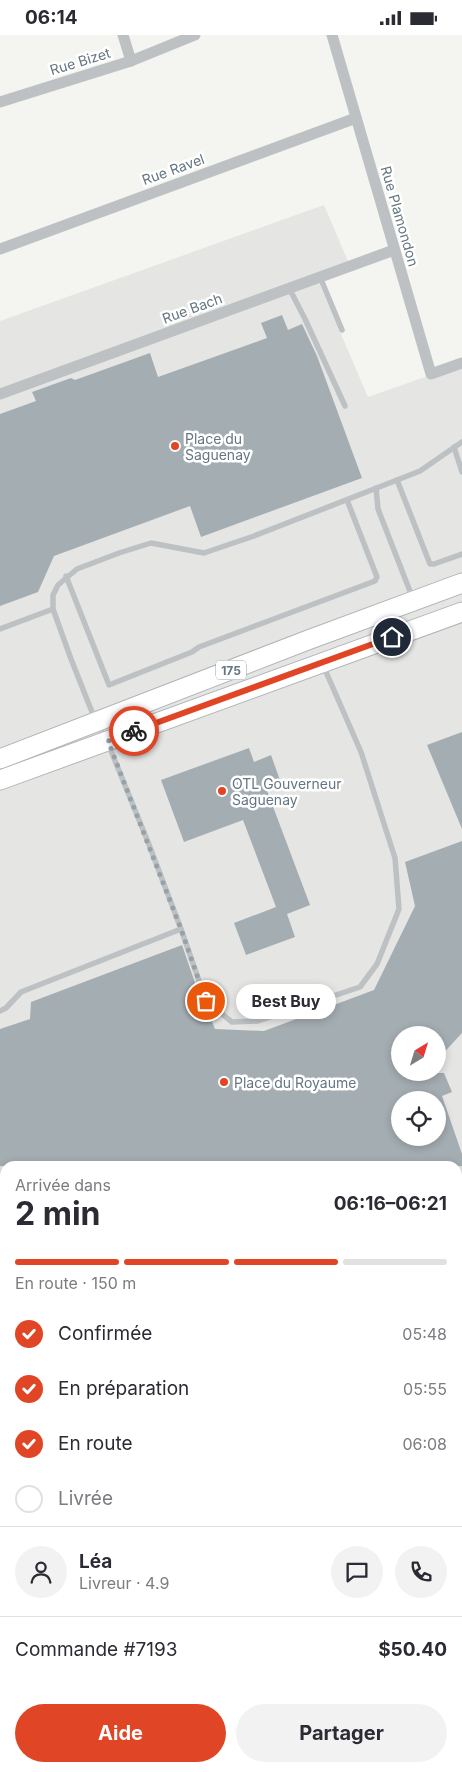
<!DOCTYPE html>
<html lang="fr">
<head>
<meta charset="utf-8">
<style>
  :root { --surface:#fff; --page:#f2f2f3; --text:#2b2b33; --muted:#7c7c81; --line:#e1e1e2; --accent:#e04525 }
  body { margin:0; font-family:Inter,sans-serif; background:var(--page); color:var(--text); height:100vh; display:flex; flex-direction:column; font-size:19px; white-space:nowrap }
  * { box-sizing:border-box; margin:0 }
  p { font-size:16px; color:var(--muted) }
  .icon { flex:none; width:28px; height:28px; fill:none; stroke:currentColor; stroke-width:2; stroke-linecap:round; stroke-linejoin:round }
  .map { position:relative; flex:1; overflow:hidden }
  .panel { position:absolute; left:0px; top:1126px; width:462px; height:611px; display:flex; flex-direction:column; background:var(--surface); border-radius:15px 15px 0 0; box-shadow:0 2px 8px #0003 }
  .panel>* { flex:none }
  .needle { width:32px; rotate:38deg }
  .buttons { position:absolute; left:391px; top:991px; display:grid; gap:10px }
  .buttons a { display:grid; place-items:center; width:55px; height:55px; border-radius:50%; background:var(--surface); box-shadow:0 2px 8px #0003; font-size:25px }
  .pin { position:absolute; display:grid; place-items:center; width:42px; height:42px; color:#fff; margin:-21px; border:2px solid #fff; border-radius:50%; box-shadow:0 1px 5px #0007 }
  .courier { position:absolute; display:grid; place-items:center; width:50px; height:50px; margin:-25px; border:4px solid #e04525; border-radius:50%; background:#fff; color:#222; box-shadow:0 1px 6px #0007 }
  .bubble { position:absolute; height:35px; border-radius:18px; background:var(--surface); box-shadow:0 2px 8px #0003; font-size:16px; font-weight:700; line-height:35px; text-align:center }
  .head em { font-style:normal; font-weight:700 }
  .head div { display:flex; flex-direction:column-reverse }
  .head { display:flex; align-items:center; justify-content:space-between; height:85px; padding:0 15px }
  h1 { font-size:32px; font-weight:700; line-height:38px }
  .bar { display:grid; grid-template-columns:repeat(4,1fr); gap:8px 5px; align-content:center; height:60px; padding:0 15px }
  .bar i { height:6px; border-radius:4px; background:var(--line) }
  .bar .active { background:var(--accent) }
  .bar p { grid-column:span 4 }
  .line { display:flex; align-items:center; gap:12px; padding:0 15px; border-top:1px solid var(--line) }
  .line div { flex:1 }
  .round { display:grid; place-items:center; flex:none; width:52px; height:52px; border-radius:26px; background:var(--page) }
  ol { padding:0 15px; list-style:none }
  li { display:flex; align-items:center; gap:15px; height:55px }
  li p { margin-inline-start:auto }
  li .icon { padding:5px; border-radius:50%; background:var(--accent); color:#fff; stroke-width:4 }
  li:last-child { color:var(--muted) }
  li i { width:28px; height:28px; border:2px solid var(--line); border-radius:50% }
  .button { display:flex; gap:10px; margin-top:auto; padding:10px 15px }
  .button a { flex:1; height:58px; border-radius:30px; background:var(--accent); color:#fff; font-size:20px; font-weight:700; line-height:58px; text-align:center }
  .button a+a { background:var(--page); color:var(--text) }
  .status { display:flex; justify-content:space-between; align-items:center; height:35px; padding:0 25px; background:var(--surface); direction:ltr }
  .status svg { height:14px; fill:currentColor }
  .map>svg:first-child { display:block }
</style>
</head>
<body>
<div class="status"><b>06:14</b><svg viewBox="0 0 49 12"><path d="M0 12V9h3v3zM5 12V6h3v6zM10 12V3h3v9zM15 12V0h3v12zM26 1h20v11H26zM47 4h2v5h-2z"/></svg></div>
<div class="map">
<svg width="462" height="1737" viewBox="0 0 462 1737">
  <rect width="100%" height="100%" fill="#f4f4f0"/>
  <g fill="#e5e6e4" fill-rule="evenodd">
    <path d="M 324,170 L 350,231 L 317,243 L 368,362 L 462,329 L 462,1718 L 458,1728 L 458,1131 L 5,1131 L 5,1654 L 0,1650 L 0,286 ZM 400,1000 L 438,1000 L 438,1038 L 400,1038 ZM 400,1065 L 438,1065 L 438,1102 L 400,1102 Z"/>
    <path d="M 118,1733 L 456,1733 L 454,1737 L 126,1737 Z"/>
  </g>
  <g fill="#a4adb2" fill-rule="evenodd">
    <path d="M 282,280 L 288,295 L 302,289 L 317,321 L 362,443 L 201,502 L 190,471 L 54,521 L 38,557 L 0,571 L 0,379 L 36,366 L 32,357 L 71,343 L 75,345 L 150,318 L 158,342 L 267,303 L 261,288 Z"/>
    <path d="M 462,697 L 462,794 L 427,710 Z"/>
    <path d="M 249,713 L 254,727 L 271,720 L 281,748 L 266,753 L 310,870 L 287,879 L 295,902 L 246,920 L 234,888 L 276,872 L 243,785 L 184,807 L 161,745 Z"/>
    <path d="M 462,806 L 462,998 L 438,1024 L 438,1000 L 400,1000 L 400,1038 L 444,1038 L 452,1057 L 442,1061 L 462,1119 L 462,1131 L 0,1131 L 0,994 L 30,984 L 31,967 L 182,910 L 202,968 L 206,972 L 215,994 L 264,996 L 374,955 L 415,871 L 405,827 ZM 400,1065 L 438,1065 L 438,1102 L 400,1102 Z"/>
  </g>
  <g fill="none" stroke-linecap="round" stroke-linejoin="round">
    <defs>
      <g id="secondary">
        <path d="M 0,1663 L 5,1666"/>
        <path d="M 0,1694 L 5,1697"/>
        <path d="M 55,1732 L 62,1737"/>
        <path d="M 99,1732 L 106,1737"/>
      </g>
      <g id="primary">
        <path d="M 0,724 L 308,605 L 462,548"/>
        <path d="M 0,745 L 462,577"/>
      </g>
    </defs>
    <use href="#secondary" stroke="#afb5b9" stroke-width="19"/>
    <use href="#primary" stroke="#b0b5b8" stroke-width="21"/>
    <path stroke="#b7babc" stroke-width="2.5" stroke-dasharray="2.5 2.5" stroke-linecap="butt" d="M 458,1481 L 462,1484"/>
    <g stroke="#bdc1c4" stroke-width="5.5">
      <path d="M 320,242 L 342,295"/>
      <path d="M 289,253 L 305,284 L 345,371"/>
      <path d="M 454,412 L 462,437"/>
      <path d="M 397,445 L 430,529 L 434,529 L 462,519"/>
      <path d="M 376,453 L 378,474 L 413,564"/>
      <path d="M 66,541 L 109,650 L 192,617 L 199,612 L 375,546 L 377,542 L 347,465"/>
      <path d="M 0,594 L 53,574"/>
      <path d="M 323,630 L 361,717 L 395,823 L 399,874 L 377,929 L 360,952 L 258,986 L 232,987 L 206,966 L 181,894 L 148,807 L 107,706 L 96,687 L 71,624 L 53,574 L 53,560 L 58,550 L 77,534 L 119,518 L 151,508 L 204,518 L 254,501 L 420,436 L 462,407"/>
      <path d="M 0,976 L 6,973 L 21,957 L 181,894"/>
      <path d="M 458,1245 L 462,1243"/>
      <path d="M 0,1432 L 5,1430"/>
    </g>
    <g stroke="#bdc1c4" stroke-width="11">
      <path d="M 123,0 L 131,26"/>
      <path d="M 332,0 L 431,339 L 462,328"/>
      <path d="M 0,67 L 131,26 L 195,0"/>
      <path d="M 0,214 L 356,83"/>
      <path d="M 0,359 L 394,215"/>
      <path d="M 458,1419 L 462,1411"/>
      <path d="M 314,1737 L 316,1732"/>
    </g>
    <use href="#secondary" stroke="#fff" stroke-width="16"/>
    <use href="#primary" stroke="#fff" stroke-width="19"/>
  </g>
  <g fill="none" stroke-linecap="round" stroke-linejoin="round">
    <path stroke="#96a2a8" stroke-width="5" stroke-dasharray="0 9" d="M 134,696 L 108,706 L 181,894 L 206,966"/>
    <path stroke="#e04525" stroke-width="6" d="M 134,696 L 392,602"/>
  </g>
  <g fill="#e04525" stroke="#fff" stroke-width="2">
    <circle cx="175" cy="411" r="5"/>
    <circle cx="222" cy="756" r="5"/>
    <circle cx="224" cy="1047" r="5"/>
  </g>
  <g text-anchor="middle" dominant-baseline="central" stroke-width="5" stroke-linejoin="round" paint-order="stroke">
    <rect fill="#fff" stroke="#929fa7" stroke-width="1" x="216" y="625.5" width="30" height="19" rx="4"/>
    <g font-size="12" font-weight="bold" fill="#647681">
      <text x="231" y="635">175</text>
    </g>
    <g font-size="14" fill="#647681" stroke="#fff">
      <text transform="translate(80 26) rotate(-17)">Rue Bizet</text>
      <text transform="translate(173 134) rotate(-20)">Rue Ravel</text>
      <text transform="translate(400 181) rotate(74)">Rue Plamondon</text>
      <text transform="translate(192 273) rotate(-20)">Rue Bach</text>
    </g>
    <g font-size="14" fill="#647681" stroke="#fff" text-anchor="start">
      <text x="185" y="403">Place du<tspan x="185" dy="16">Saguenay</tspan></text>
      <text x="232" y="748">OTL Gouverneur<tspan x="232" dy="16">Saguenay</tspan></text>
      <text x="234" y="1047">Place du Royaume</text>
    </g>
  </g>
</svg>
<div class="buttons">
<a><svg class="needle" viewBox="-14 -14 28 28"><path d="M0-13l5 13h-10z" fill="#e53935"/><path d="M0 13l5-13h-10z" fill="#7c7c81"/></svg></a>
<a><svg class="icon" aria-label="locate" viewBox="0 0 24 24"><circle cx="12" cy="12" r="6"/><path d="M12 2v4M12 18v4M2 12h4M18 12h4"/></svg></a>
</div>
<div class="pin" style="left:206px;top:966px;background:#ea580c"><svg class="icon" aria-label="bag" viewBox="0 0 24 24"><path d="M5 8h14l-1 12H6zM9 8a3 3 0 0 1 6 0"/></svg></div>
<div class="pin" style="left:392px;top:602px;background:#1f2937"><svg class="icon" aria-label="home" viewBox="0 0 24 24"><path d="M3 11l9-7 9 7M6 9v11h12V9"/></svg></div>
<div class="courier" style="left:134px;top:696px"><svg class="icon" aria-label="bike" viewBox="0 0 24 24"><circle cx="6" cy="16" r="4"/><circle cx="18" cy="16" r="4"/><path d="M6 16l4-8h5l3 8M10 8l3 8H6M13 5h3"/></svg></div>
<div class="bubble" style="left:236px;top:949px;width:100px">Best Buy</div>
<section class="panel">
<div class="head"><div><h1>2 min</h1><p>Arrivée dans</p></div><em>06:16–06:21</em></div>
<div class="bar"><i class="active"></i><i class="active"></i><i class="active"></i><i></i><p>En route · 150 m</p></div>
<ol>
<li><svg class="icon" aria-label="check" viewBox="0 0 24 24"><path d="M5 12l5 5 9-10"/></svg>Confirmée<p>05:48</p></li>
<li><svg class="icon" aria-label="check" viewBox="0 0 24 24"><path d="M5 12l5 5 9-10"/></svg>En préparation<p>05:55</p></li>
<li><svg class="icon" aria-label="check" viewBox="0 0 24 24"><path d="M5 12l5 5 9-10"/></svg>En route<p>06:08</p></li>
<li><i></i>Livrée</li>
</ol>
<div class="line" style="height:90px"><a class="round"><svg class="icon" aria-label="person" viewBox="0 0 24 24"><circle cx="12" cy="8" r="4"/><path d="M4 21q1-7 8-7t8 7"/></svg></a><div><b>Léa</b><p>Livreur · 4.9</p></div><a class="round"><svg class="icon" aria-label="chat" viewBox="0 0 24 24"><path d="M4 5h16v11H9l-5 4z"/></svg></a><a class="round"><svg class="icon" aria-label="phone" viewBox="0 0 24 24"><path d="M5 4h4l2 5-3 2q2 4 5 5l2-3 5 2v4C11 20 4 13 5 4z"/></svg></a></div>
<div class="line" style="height:65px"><div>Commande #7193</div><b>$50.40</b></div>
<div class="button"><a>Aide</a><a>Partager</a></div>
</section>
</div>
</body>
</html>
